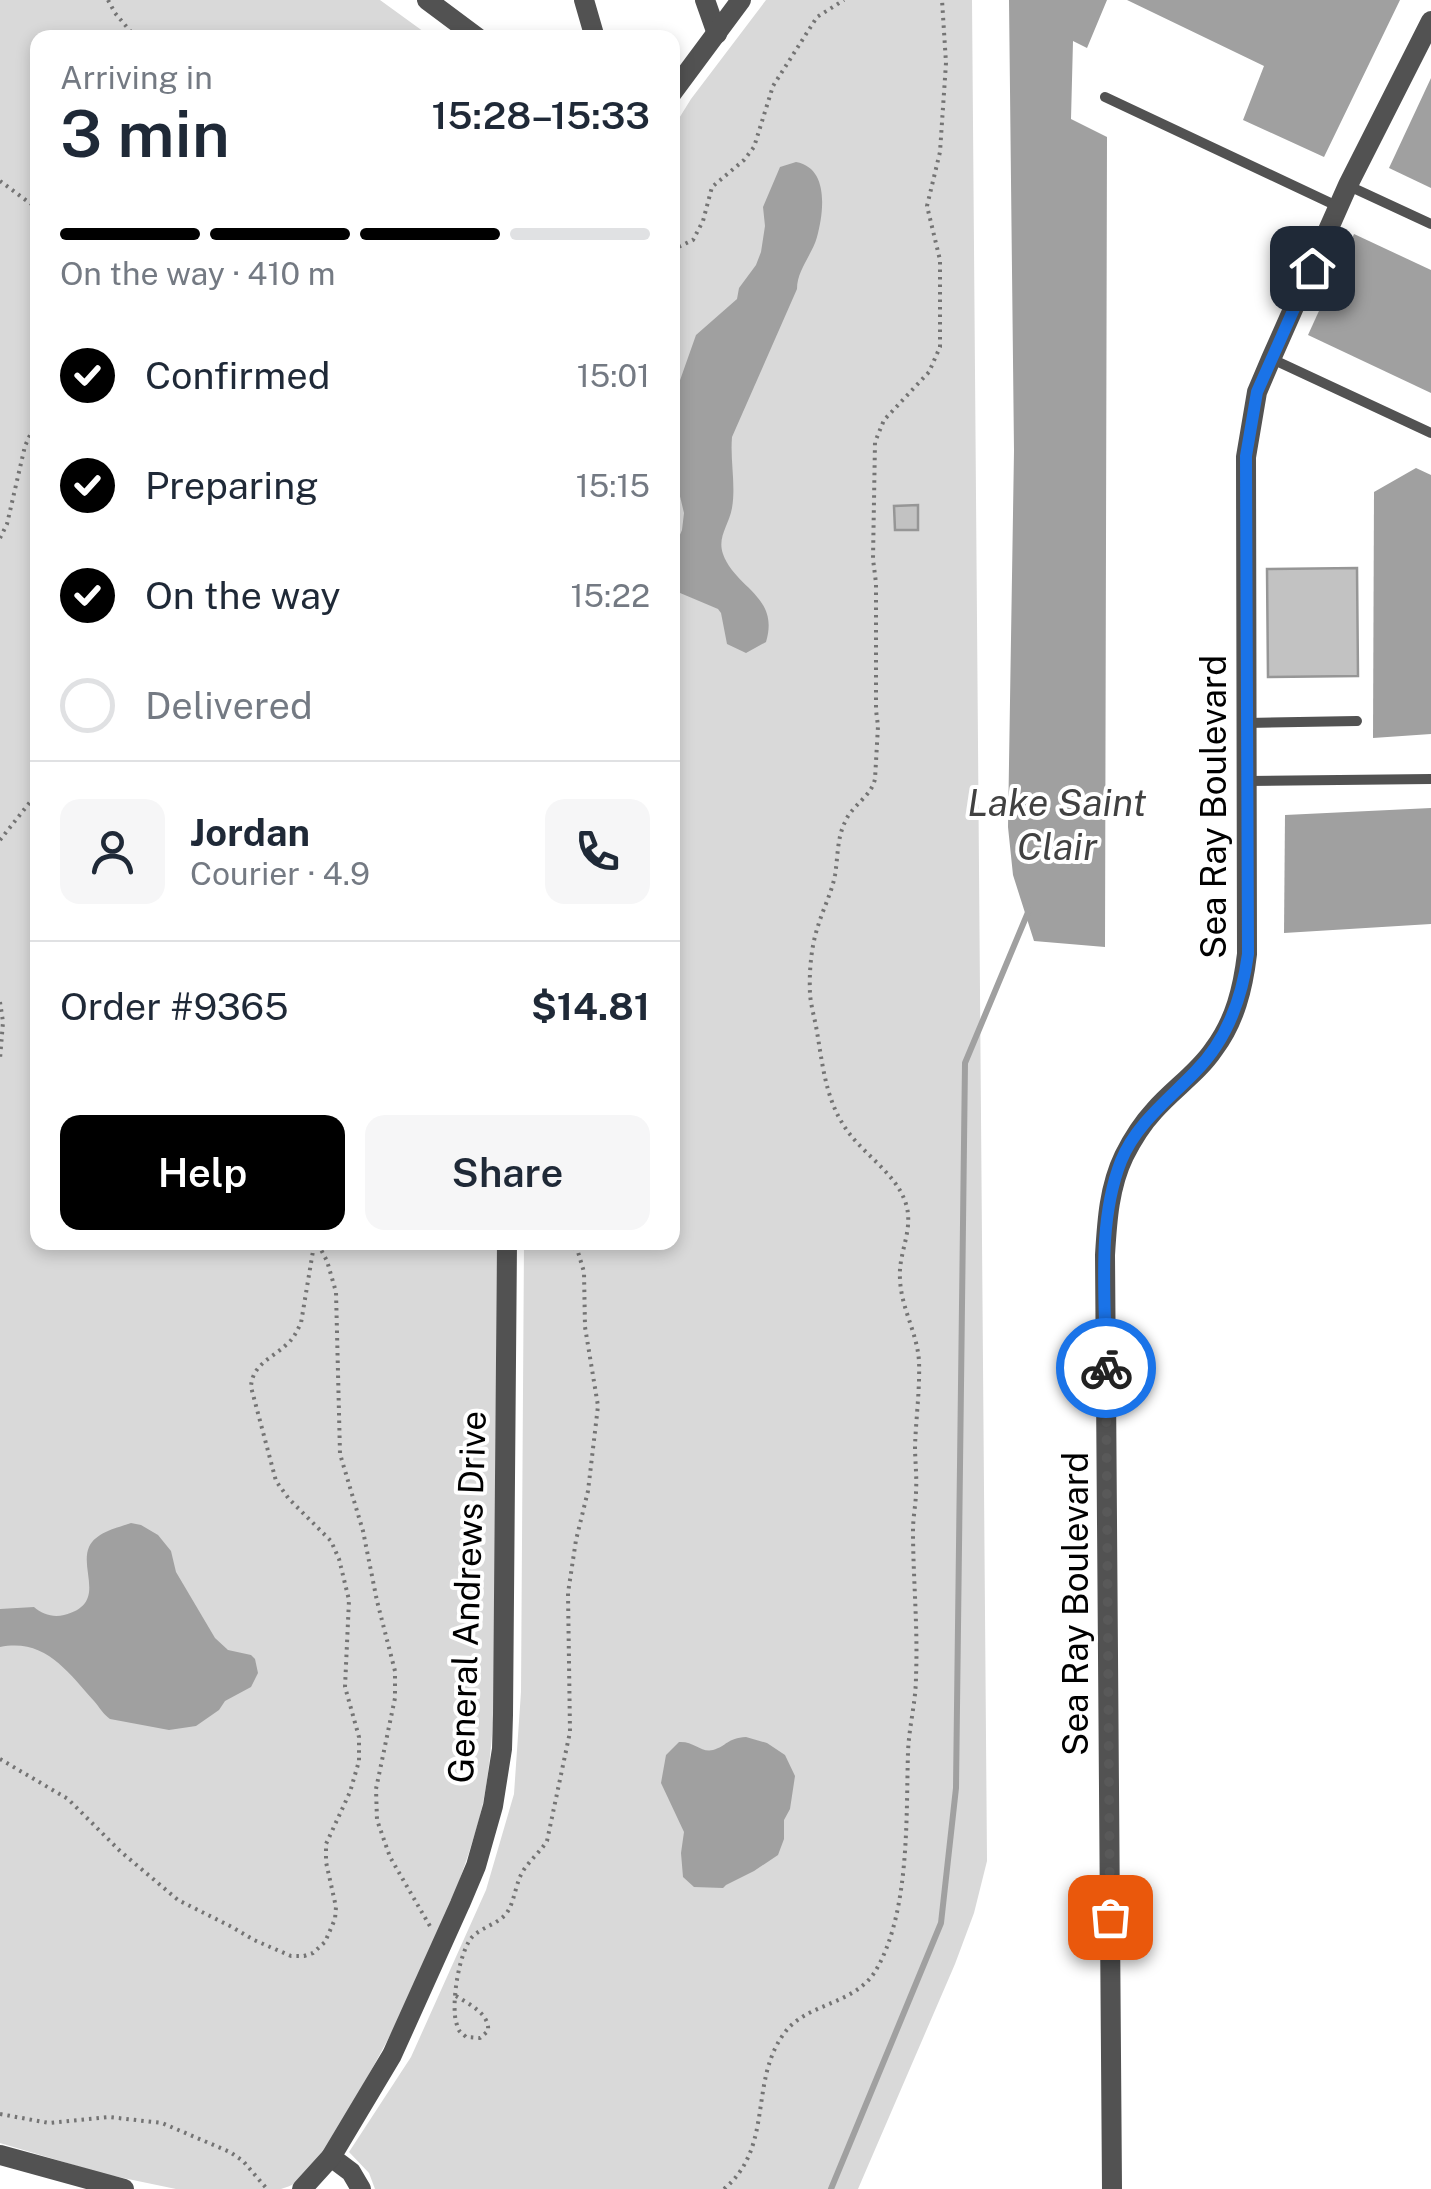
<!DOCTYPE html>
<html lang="en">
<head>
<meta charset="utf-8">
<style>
  :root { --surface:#fff; --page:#f6f6f7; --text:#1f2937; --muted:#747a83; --line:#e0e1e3; --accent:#000 }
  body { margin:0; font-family:"Public Sans",sans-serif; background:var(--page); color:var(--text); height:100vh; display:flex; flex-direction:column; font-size:38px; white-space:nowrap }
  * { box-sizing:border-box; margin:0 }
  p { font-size:32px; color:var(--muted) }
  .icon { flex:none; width:55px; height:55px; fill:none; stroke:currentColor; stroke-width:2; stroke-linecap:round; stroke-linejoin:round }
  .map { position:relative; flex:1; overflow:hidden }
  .drawer { position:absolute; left:30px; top:30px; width:650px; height:1220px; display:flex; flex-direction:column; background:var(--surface); border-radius:20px; box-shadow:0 5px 15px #0003 }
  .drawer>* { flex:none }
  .pin { position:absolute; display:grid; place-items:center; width:85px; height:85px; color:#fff; margin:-42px; border-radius:20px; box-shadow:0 5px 15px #0006 }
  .courier { position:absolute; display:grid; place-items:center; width:100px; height:100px; margin:-50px; border:8px solid #1a73e8; border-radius:50%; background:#fff; color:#222; box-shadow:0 2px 12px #0007 }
  .headline em { font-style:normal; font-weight:600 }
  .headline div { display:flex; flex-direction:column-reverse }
  .headline { display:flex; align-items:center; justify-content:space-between; height:170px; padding:0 30px }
  h1 { font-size:65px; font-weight:600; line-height:75px }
  .bar { display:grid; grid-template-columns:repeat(4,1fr); gap:15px 10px; align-content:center; height:120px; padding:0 30px }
  .bar i { height:12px; border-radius:8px; background:var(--line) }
  .bar .selected { background:var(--accent) }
  .bar p { grid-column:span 4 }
  .line { display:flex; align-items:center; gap:25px; padding:0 30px; border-top:2px solid var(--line) }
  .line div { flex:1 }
  .round { display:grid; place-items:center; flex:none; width:105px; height:105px; border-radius:20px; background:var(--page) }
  ol { padding:0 30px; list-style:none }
  li { display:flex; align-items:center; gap:30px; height:110px }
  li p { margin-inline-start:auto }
  li .icon { padding:10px; border-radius:50%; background:var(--accent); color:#fff; stroke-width:4 }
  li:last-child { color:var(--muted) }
  li i { width:55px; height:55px; border:5px solid var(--line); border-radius:50% }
  .primary-button { display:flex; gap:20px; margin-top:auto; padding:20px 30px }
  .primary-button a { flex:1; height:115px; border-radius:20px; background:var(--accent); color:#fff; font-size:40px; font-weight:600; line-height:115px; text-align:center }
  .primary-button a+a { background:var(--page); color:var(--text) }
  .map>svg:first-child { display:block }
</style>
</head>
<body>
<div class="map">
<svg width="1431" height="2189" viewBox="0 0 1431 2189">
  <rect width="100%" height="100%" fill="#fff"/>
  <g fill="#d9d9d9">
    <path d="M 0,0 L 380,0 L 431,37 L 38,38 L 38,1242 L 497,1243 L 494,1709 C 491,1750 488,1791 476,1830 C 447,1928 400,2022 349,2109 C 336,2132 317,2168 295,2183 C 291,2186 286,2187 281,2189 L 176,2189 L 104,2174 L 0,2143 Z"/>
    <path d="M 766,0 L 972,0 L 987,1861 L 974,1913 L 955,1964 L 858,2189 L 375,2189 L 369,2173 L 349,2152 L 411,2057 L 486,1890 L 514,1794 L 521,1692 L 524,1243 L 672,1242 L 673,128 L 691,99 Z"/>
  </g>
  <g fill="#a0a0a0">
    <path d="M 1009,0 L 1107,0 L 1087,48 L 1073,41 L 1071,119 L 1107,137 L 1105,947 L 1034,941 L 1013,875 L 1008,827 L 1014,451 Z"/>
    <path d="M 1127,0 L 1400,0 L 1324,157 L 1243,120 L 1264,66 Z"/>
    <path d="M 1431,78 L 1431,188 L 1389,168 Z"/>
    <path d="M 796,162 C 829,168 824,211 817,237 C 812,255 797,270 797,289 L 732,437 C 730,461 736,485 732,508 C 729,525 717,537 723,554 C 735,588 780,596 766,642 L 746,653 L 727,644 L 721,613 L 718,609 L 673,590 L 673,551 L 682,530 L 684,513 L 673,467 L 673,400 L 696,335 L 737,299 L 739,288 L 756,265 L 761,252 L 765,226 L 763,207 L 780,167 Z"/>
    <path d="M 1354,234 L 1431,270 L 1431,393 L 1308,335 Z"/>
    <path d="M 1416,468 L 1431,475 L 1431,734 L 1373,738 L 1374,492 Z"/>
    <path d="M 1431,808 L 1431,924 L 1284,933 L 1285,815 Z"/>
    <path d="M 131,1523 L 141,1525 L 158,1535 L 171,1551 L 176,1572 L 215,1638 L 228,1650 L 251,1655 L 255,1659 L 258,1673 L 251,1687 L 225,1701 L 219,1710 L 196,1726 L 169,1730 L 110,1719 C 103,1714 100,1708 94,1701 C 67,1671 45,1638 0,1647 L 0,1609 L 34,1607 C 42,1614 53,1618 64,1615 C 108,1604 79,1570 89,1547 C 96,1532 117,1528 131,1523 Z"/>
    <path d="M 746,1737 L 767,1743 L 785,1755 L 795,1776 L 790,1809 L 784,1820 L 784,1839 L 778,1855 L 754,1871 L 726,1885 L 723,1888 L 694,1887 L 683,1877 L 681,1853 L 684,1832 L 661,1783 L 666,1755 L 679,1742 C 694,1741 701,1753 713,1750 C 727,1746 727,1738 746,1737 Z"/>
  </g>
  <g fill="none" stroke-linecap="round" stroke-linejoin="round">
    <path stroke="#a0a0a0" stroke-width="6" d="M 831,2189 L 941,1923 L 956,1788 L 965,1063 L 1029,910"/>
  </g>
  <g fill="#c2c2c2" stroke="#969696" stroke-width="2.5">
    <path d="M 918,505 L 918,530 L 895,530 L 894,506 Z"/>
    <path d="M 1357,568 L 1358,676 L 1268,677 L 1267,569 Z"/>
  </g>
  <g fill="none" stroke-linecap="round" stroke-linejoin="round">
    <g stroke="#747474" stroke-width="4" stroke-dasharray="2.5 5" stroke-linecap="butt">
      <path d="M 108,0 L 115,13 L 136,38"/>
      <path d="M 0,181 L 38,209"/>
      <path d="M 672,250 L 693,240 L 703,221 L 712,187 L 744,160 L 754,147 L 773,86 L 817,17 L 844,0"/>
      <path d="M 0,538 L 7,524 L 25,446 L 36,422 L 38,388"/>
      <path d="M 0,840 L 38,792"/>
      <path d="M 0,1002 L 3,1022 L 0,1059"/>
      <path d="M 318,1244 L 327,1261 L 336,1292 L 340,1454 L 363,1531 L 377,1601 L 395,1671 L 395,1698 L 376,1789 L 377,1820 L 390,1857 L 431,1928"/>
      <path d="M 0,1759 L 68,1799 L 120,1851 L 178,1900 L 232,1927 L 254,1940 L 291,1956 L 304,1956 L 313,1953 L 325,1942 L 335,1919 L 336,1907 L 326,1862 L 326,1844 L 350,1792 L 359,1761 L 359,1737 L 345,1687 L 349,1600 L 339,1559 L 331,1541 L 289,1499 L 276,1481 L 251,1387 C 252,1364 273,1358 287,1344 C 294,1338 297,1331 301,1323 L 313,1251 L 318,1244"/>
      <path d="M 456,1996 C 469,2004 490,2014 488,2031 L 480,2038 L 466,2037 C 461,2032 459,2033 457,2025 C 450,2007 459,1950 473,1936 C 483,1927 497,1924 506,1914 C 515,1902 515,1884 523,1871 C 530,1860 540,1852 547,1841 L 570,1732 L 568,1593 L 576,1540 L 588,1491 L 598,1406 L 585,1327 L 584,1272 L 578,1252 L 570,1242"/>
      <path d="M 0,2114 L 49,2123 L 109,2117 L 162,2123 L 230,2152 L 243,2161 L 267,2189"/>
      <path d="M 724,2189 C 774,2147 749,2083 783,2035 C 805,2002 855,2006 876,1970 C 910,1912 906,1818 908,1752 C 909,1726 916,1702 916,1676 C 918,1627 913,1578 913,1530 C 913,1517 916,1504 916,1491 C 917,1476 915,1461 915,1446 C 916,1418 920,1389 919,1361 C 917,1332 901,1308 900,1279 C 898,1253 914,1230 906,1204 C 897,1175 867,1157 849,1133 C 826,1103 823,1067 817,1032 C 815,1019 811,1007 810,994 C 809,972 811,947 818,926 C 823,909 832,892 835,875 C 838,857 837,838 845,822 C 852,805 871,797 875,779 L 878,726 L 876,710 L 876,583 L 873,559 L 875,442 L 884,420 L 929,372 L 940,347 L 940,260 L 927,206 L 940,152 L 946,63 L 942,0"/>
    </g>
    <g stroke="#525252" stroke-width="10">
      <path d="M 1105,97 L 1339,207"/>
      <path d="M 1349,186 L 1431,224"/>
      <path d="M 1272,359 L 1431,433"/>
      <path d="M 1247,723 L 1357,721"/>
      <path d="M 1248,781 L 1431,779"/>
    </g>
    <g stroke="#525252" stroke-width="20">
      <path d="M 427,0 L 478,38"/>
      <path d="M 584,0 L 595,38"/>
      <path d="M 705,0 L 717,34"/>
      <path d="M 672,93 L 741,0"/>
      <path d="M 0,2155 L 124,2189"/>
      <path d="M 331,2157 L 351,2172 L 361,2189"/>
      <path d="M 302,2189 L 331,2157 L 392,2055 L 460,1904 L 476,1866 L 493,1806 L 502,1749 L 503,1715 L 507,1242"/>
      <path d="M 1112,2189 L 1105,1255 C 1107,1222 1109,1187 1124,1156 C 1132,1140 1142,1124 1154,1111 C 1173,1089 1198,1073 1214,1049 C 1235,1021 1243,988 1247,954 L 1246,457 L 1257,392 L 1271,359 L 1348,185 L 1431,21"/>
    </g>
  </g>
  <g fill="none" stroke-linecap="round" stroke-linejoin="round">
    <path stroke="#595959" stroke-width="10" stroke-dasharray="0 18" d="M 1106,1368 L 1110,1917"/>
    <path stroke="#1a73e8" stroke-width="12" d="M 1106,1368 C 1106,1301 1096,1225 1121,1161 C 1136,1124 1168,1100 1195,1072 C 1227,1040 1242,999 1248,954 L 1246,456 L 1257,392 L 1312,268"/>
  </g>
  <g text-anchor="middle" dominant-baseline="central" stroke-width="8" stroke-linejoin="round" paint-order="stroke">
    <g font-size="35" fill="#000" stroke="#fff">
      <text transform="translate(1213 807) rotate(-90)">Sea Ray Boulevard</text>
      <text transform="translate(467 1597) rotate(-88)">General Andrews Drive</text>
      <text transform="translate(1075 1604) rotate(-90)">Sea Ray Boulevard</text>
    </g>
    <g font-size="38" font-style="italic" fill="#414141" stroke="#fff">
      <text x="1057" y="802">Lake Saint<tspan x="1057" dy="44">Clair</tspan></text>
    </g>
  </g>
</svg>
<div class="pin" style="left:1110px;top:1917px;background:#ea580c"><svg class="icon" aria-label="bag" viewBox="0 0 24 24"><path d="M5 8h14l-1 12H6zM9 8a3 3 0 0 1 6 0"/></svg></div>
<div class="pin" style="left:1312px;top:268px;background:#1f2937"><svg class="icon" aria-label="home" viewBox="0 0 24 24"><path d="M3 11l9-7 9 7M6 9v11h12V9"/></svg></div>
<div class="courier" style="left:1106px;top:1368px"><svg class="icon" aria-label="bike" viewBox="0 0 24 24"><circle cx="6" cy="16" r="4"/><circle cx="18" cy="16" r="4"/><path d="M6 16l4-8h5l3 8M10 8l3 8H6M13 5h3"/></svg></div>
<section class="drawer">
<div class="headline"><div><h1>3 min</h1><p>Arriving in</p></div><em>15:28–15:33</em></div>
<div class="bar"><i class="selected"></i><i class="selected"></i><i class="selected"></i><i></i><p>On the way · 410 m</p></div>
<ol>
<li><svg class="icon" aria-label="check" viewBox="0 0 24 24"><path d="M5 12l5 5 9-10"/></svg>Confirmed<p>15:01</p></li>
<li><svg class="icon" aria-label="check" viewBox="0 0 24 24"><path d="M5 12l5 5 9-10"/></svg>Preparing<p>15:15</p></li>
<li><svg class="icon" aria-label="check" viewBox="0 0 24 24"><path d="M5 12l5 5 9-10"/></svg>On the way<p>15:22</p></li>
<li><i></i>Delivered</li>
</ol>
<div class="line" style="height:180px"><a class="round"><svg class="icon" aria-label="person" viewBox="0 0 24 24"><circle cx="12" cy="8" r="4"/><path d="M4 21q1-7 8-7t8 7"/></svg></a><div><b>Jordan</b><p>Courier · 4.9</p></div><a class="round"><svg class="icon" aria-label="phone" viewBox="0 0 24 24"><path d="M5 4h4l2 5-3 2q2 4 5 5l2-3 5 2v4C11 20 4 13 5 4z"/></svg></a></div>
<div class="line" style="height:130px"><div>Order #9365</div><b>$14.81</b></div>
<div class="primary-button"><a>Help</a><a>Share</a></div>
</section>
</div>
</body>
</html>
